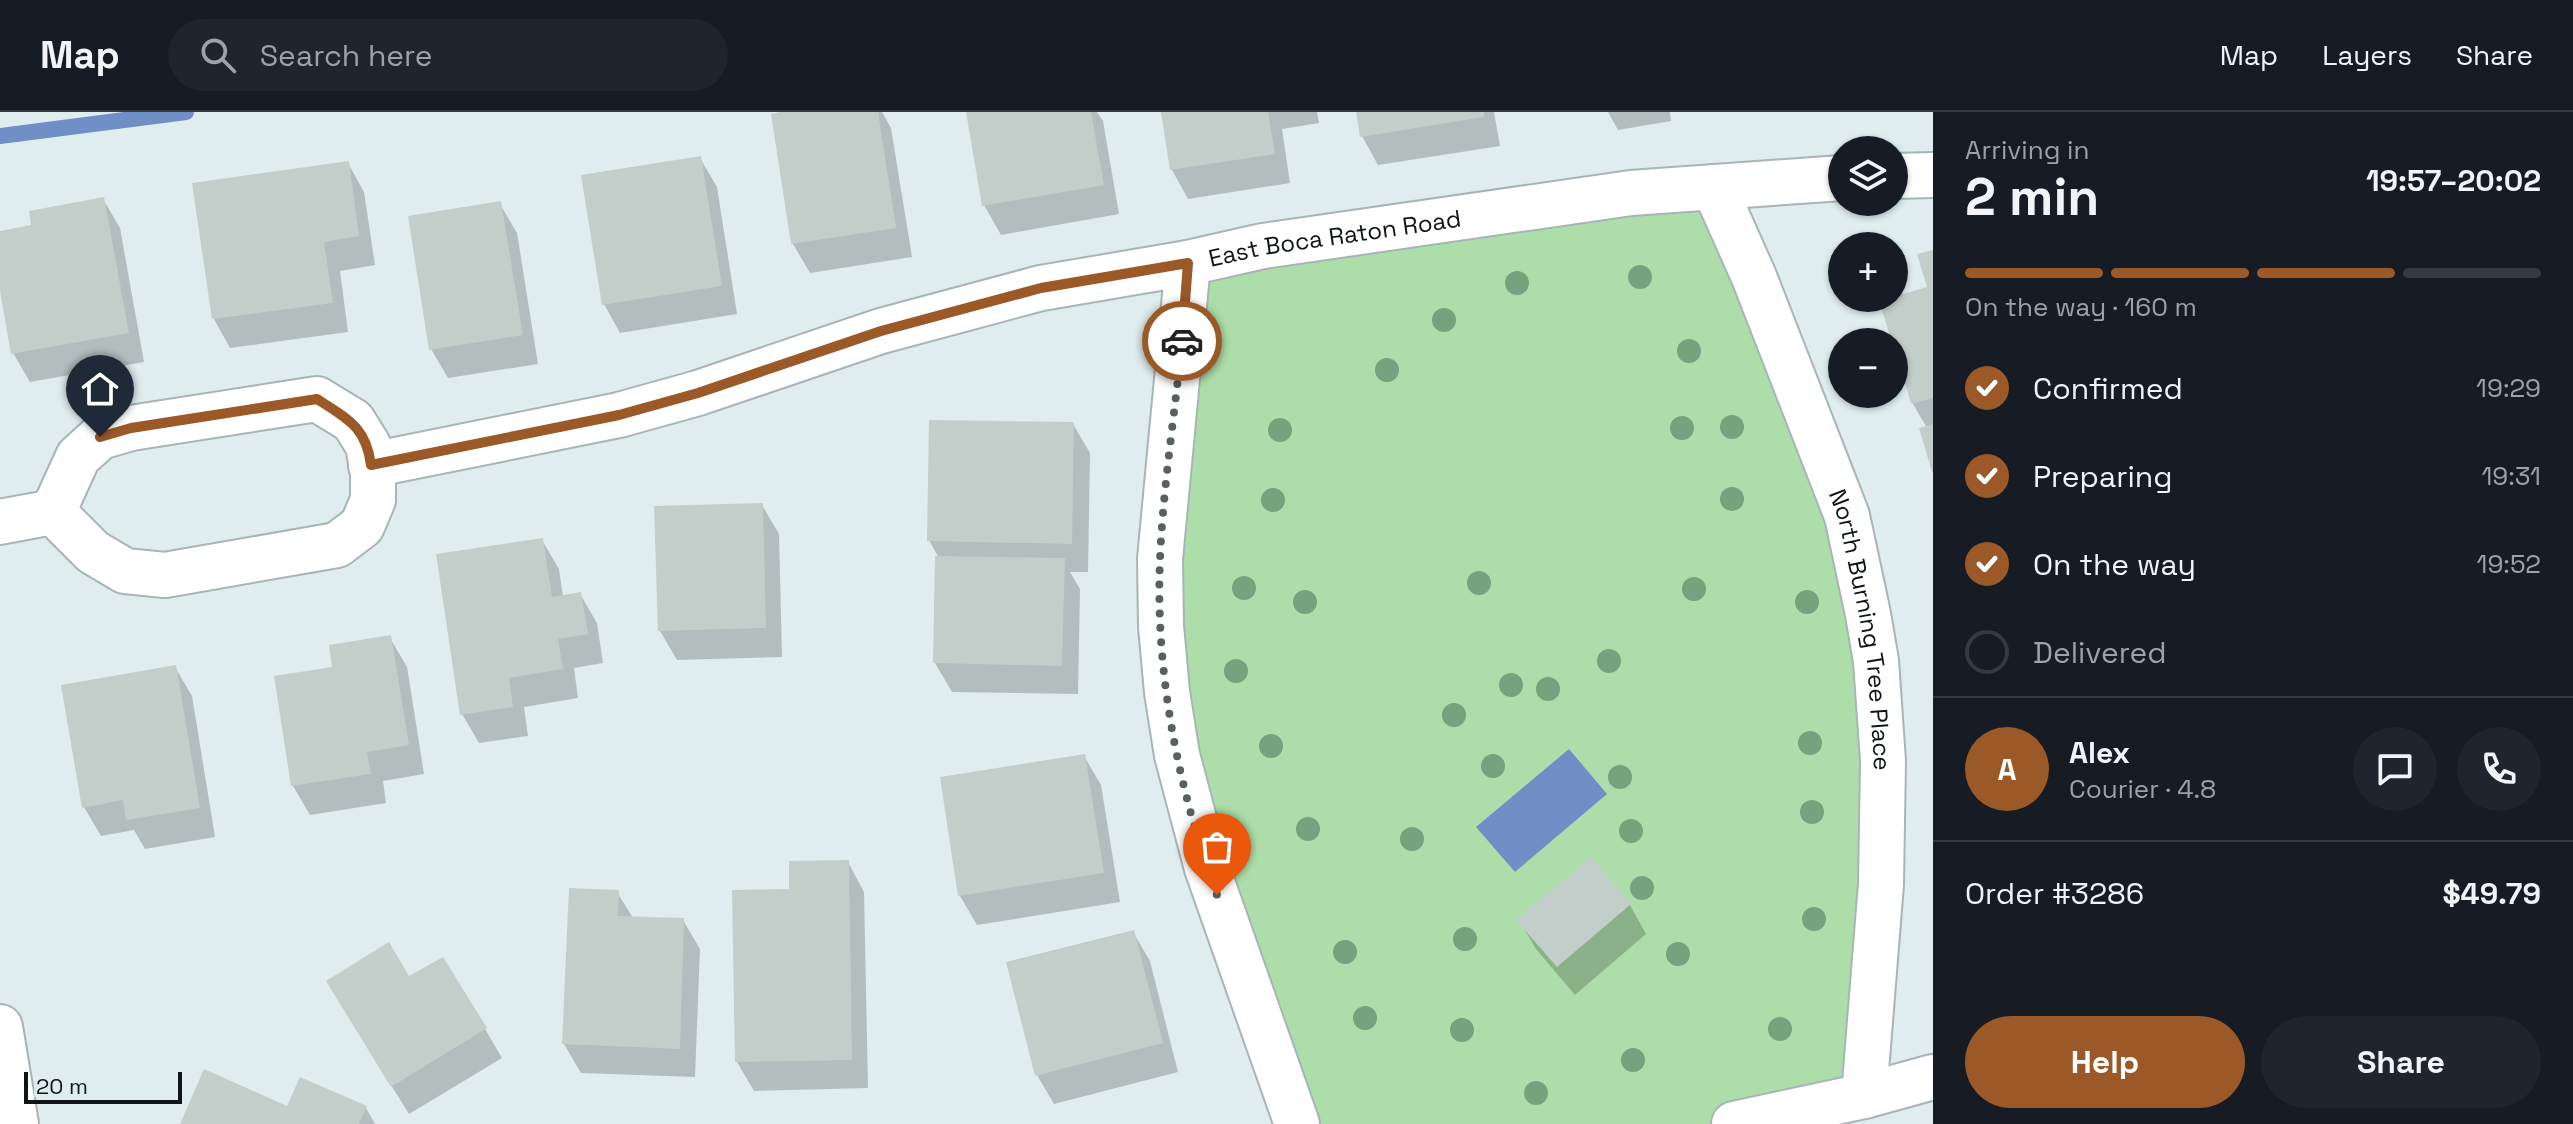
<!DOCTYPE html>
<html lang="en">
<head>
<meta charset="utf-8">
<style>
  :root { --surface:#171b24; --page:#20242c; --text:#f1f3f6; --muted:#9ea1a6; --line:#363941; --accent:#9b5927 }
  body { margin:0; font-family:"Space Grotesk",sans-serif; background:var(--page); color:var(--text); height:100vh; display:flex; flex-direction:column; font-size:30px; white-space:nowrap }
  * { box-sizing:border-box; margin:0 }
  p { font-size:26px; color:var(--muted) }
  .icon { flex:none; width:44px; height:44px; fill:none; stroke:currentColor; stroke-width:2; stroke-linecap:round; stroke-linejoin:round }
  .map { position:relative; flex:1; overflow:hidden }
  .side { display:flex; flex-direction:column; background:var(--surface); width:640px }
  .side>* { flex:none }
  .fabs { position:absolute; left:1828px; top:24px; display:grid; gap:16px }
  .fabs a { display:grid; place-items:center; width:80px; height:80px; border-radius:50%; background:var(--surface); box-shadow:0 2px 6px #0004; font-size:40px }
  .scale { position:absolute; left:24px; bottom:20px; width:158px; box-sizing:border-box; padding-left:8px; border:4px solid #0f1414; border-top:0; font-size:22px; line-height:28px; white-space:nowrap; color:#0f1414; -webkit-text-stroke:6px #dfedee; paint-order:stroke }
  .pin { position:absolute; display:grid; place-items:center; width:68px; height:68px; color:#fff; margin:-82px -34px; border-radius:50% 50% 50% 0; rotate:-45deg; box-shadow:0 0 8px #0007 }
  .pin .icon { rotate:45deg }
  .courier { position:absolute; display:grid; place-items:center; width:80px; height:80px; margin:-40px; border:6px solid #9b5927; border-radius:50%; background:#fff; color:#222; box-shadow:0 2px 10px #0007 }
  .summary em { font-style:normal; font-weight:700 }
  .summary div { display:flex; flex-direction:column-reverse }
  .summary { display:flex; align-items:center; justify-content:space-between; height:136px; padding:0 32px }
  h1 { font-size:52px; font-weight:700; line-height:60px }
  .bar { display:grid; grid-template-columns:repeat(4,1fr); gap:12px 8px; align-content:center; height:96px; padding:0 32px }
  .bar i { height:10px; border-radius:6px; background:var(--line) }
  .bar .selected { background:var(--accent) }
  .bar p { grid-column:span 4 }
  .line { display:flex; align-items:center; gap:20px; padding:0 32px; border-top:2px solid var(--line) }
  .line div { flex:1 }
  .round { display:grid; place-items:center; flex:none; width:84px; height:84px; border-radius:42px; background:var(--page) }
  ol { padding:0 32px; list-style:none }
  li { display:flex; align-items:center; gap:24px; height:88px }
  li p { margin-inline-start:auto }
  li .icon { padding:8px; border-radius:50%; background:var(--accent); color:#fff; stroke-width:4 }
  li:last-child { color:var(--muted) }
  li i { width:44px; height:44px; border:4px solid var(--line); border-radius:50% }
  .button { display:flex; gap:16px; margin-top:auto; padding:16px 32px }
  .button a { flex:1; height:92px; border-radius:48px; background:var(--accent); color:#fff; font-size:32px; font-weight:700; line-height:92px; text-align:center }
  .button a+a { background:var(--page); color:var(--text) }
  header { display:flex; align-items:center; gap:48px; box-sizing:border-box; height:112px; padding:0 40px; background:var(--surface); border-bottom:2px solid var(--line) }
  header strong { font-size:38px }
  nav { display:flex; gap:44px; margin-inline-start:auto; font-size:28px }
  .search { width:560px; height:72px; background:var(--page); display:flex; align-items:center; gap:20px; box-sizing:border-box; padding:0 28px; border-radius:44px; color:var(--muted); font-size:30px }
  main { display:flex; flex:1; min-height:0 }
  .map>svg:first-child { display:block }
</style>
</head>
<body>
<header>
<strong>Map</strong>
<div class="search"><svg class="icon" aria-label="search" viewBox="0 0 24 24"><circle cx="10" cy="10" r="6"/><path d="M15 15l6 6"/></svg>Search here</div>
<nav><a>Map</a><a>Layers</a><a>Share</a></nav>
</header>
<main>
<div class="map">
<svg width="1933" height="1012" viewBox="0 0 1933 1012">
  <rect width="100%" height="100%" fill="#dfedee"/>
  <path fill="#addeaa" d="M 1714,75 L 1868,502 L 1864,984 L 1734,1012 L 1297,1012 L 1177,643 L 1188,151 Z"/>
  <path fill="#708fc6" d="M 1569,637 L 1607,682 L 1515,760 L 1476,715 Z"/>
  <g fill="#0003">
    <path d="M 793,0 L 882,0 L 891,16 L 912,145 L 810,161 L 793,132 L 773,3 Z"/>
    <path d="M 968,0 L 1097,0 L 1103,9 L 1119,102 L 1001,123 L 984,93 Z"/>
    <path d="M 1163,0 L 1317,0 L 1319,11 L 1282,17 L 1290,71 L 1188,87 L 1172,58 Z"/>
    <path d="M 1358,0 L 1494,0 L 1500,34 L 1378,53 L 1362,24 Z"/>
    <path d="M 1608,0 L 1670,0 L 1671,9 L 1618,18 Z"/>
    <path d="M 700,46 L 717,75 L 737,202 L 620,221 L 604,192 Z"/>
    <path d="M 348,51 L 364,80 L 375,153 L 340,159 L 348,220 L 230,236 L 214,207 Z"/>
    <path d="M 103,87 L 120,116 L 144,250 L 30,270 L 13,241 L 0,168 L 0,121 L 34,115 Z"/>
    <path d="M 500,92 L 517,121 L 538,252 L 448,266 L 431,237 Z"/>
    <path d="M 1933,140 L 1933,355 L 1927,316 L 1913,292 L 1882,190 L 1929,176 Z"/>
    <path d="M 1073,312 L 1090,341 L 1088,460 L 1070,460 L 1080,477 L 1078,582 L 952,580 L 935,551 L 939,446 L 929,428 Z"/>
    <path d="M 762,393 L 779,422 L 782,545 L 677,548 L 660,519 Z"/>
    <path d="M 542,428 L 559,457 L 563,485 L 580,482 L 597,511 L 603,551 L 574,556 L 578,586 L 524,595 L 528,624 L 479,631 L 462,602 Z"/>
    <path d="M 390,526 L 407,555 L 424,662 L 383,669 L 386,691 L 310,703 L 293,674 L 335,557 Z"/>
    <path d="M 175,555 L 192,584 L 215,725 L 145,737 L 134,718 L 101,724 L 84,695 Z"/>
    <path d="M 1084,644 L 1101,673 L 1120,790 L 977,813 L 960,784 L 942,666 Z"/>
    <path d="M 1591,748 L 1630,793 L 1646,822 L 1575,883 L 1536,837 L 1519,808 Z"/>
    <path d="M 848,750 L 864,780 L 868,976 L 754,979 L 737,950 L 791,779 Z"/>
    <path d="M 617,780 L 633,806 L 683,808 L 700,837 L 695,965 L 581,961 L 564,932 Z"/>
    <path d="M 1133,820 L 1150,849 L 1178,960 L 1054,992 L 1037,963 Z"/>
    <path d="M 409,867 L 485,917 L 502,946 L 409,1002 L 345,899 Z"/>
    <path d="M 288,996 L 366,996 L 375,1012 L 182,1012 Z"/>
  </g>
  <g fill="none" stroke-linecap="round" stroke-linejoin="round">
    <path stroke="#708fc6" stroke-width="16" d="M 0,24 L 186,0"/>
  </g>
  <g fill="#c2ceca">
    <path d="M 780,0 L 878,0 L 896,116 L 791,132 L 771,2 Z"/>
    <path d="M 966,0 L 1091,0 L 1104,73 L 982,94 Z"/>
    <path d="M 1161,0 L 1268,0 L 1275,42 L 1170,58 Z"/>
    <path d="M 1356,0 L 1484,0 L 1484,5 L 1360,25 Z"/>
    <path d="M 701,44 L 722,174 L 602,193 L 581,63 Z"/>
    <path d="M 349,49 L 359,124 L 324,130 L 333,191 L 212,207 L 192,71 Z"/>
    <path d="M 104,85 L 129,221 L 11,242 L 0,179 L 0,119 L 31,113 L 29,99 Z"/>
    <path d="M 501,89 L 523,223 L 429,238 L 408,104 Z"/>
    <path d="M 1933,138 L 1933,286 L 1911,292 L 1894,230 L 1892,230 L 1879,189 L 1927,175 L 1917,142 Z"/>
    <path d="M 929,308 L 1074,310 L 1072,432 L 927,429 Z"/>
    <path d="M 1933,312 L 1933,360 L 1932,360 L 1919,316 Z"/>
    <path d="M 763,391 L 766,516 L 658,519 L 654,394 Z"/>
    <path d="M 543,426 L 552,485 L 581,480 L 588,522 L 558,527 L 563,557 L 509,566 L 513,595 L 460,603 L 436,442 Z"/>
    <path d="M 935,444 L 1065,446 L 1062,554 L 933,551 Z"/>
    <path d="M 391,523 L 409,633 L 367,640 L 371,662 L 291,674 L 274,564 L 332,555 L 329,533 Z"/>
    <path d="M 176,553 L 200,696 L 126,708 L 123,688 L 82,696 L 61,573 Z"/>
    <path d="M 1085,642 L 1104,761 L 958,784 L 940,665 Z"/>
    <path d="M 1591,745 L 1631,792 L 1557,855 L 1516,808 Z"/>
    <path d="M 849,748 L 852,948 L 735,950 L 732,778 L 789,777 L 789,749 Z"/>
    <path d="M 569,776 L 619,778 L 618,804 L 684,806 L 680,937 L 562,932 Z"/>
    <path d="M 1134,818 L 1163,931 L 1035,964 L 1006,850 Z"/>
    <path d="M 389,830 L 409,864 L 443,845 L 487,916 L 391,975 L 326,869 Z"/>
    <path d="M 204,957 L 287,994 L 300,965 L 367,994 L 359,1012 L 180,1012 Z"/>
  </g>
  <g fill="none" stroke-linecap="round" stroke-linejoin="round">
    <defs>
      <g id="minor">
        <path d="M 1894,64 L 1933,63"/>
        <path id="s1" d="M 1714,75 L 1754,165 L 1847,404 L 1868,502 L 1876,549 L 1883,649 L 1881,772 L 1864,984"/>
        <path d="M 1188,151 L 1160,447 L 1161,514 L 1167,580 L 1177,643 L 1207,756 L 1297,1012"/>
        <path d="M 317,287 L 353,309 L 368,333 L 373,362 L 373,388 L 362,414 L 337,433 L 165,463 L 125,459 L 93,440 L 53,400 L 78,345 L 100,325 L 131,316 Z"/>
        <path id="s2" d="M 371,353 L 619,303 L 698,281 L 881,219 L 1041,176 L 1188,151 L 1263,134 L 1631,81 L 1842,66"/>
        <path d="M 0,410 L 53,400"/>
        <path d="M 1734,1012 L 1864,984 L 1933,965"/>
      </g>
      <path id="primary" d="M 0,915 L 16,1012"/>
    </defs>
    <use href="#minor" stroke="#a8b5b6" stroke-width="48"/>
    <use href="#primary" stroke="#a8b5b6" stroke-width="48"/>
    <use href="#minor" stroke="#fff" stroke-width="44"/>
    <use href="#primary" stroke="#fff" stroke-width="44"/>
  </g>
  <g fill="#76a27e">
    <circle cx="1640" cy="165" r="12"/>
    <circle cx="1517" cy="171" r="12"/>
    <circle cx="1444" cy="208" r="12"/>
    <circle cx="1689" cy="239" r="12"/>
    <circle cx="1387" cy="258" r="12"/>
    <circle cx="1732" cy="315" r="12"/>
    <circle cx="1682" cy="316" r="12"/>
    <circle cx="1280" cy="318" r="12"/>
    <circle cx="1732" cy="387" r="12"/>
    <circle cx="1273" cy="388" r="12"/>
    <circle cx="1479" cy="471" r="12"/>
    <circle cx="1244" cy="476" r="12"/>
    <circle cx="1694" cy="477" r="12"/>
    <circle cx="1305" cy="490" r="12"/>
    <circle cx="1807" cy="490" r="12"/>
    <circle cx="1609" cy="549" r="12"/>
    <circle cx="1236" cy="559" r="12"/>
    <circle cx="1511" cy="573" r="12"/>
    <circle cx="1548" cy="577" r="12"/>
    <circle cx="1454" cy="603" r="12"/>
    <circle cx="1810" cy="631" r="12"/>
    <circle cx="1271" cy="634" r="12"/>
    <circle cx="1493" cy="654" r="12"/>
    <circle cx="1620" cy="665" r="12"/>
    <circle cx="1812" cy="700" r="12"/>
    <circle cx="1308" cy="717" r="12"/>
    <circle cx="1631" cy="719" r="12"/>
    <circle cx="1412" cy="727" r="12"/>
    <circle cx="1642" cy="776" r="12"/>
    <circle cx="1814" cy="807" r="12"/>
    <circle cx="1465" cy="827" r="12"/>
    <circle cx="1345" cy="840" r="12"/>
    <circle cx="1678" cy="842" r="12"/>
    <circle cx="1365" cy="906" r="12"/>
    <circle cx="1780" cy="917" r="12"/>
    <circle cx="1462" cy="918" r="12"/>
    <circle cx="1633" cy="948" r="12"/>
    <circle cx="1536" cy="981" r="12"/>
  </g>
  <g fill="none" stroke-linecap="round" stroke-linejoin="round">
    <path stroke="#586060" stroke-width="8" stroke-dasharray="0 14.4" d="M 1182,229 C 1175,301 1163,375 1160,447 C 1155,560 1178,677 1217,783"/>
    <path stroke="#9b5927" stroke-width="10" d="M 100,325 L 131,316 L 317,287 C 348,307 366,315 371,353 L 619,303 L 698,281 L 881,219 L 1041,176 L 1188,151 L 1182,229"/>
  </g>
  <g text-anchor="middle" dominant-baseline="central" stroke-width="6" stroke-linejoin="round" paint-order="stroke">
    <g font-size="24" fill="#0f1414" stroke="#dfedee">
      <text stroke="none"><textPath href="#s2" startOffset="992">East Boca Raton Road</textPath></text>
      <text stroke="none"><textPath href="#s1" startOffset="470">North Burning Tree Place</textPath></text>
    </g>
  </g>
</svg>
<div class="fabs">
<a><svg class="icon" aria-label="layers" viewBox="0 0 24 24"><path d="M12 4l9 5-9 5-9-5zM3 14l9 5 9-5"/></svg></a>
<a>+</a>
<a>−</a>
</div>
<div class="scale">20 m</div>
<div class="pin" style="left:1217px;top:783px;background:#ea580c"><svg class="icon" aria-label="bag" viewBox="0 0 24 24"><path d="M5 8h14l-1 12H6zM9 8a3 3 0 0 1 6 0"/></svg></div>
<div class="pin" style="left:100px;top:325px;background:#1f2937"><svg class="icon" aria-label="home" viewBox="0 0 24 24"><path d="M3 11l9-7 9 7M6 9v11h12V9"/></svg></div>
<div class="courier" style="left:1182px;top:229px"><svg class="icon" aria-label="car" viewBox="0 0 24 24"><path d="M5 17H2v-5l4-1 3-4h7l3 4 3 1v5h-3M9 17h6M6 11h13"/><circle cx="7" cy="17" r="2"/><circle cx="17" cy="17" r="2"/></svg></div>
</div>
<section class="side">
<div class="summary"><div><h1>2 min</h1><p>Arriving in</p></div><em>19:57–20:02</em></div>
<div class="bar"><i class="selected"></i><i class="selected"></i><i class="selected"></i><i></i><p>On the way · 160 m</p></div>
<ol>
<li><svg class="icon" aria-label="check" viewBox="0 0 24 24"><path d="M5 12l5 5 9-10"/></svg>Confirmed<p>19:29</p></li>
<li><svg class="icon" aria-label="check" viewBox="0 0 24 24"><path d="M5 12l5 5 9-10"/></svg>Preparing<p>19:31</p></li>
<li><svg class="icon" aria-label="check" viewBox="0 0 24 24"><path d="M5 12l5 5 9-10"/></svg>On the way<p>19:52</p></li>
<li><i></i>Delivered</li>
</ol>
<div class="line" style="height:144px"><b class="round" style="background:var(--accent);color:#fff">A</b><div><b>Alex</b><p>Courier · 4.8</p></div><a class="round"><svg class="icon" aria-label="chat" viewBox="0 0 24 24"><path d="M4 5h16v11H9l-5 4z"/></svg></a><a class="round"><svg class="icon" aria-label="phone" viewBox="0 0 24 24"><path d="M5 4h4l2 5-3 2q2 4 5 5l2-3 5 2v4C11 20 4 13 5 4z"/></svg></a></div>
<div class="line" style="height:104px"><div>Order #3286</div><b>$49.79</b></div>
<div class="button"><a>Help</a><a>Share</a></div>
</section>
</main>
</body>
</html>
